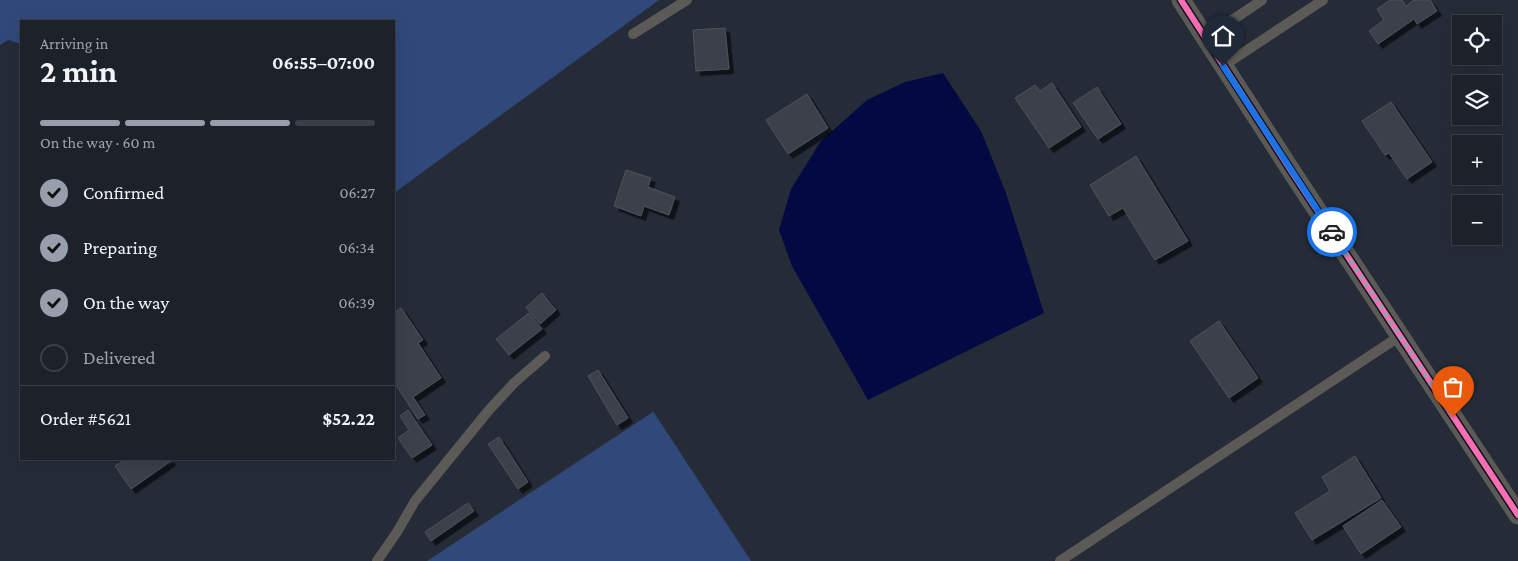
<!DOCTYPE html>
<html lang="en">
<head>
<meta charset="utf-8">
<style>
  :root { --surface:#1c212a; --page:#292e36; --text:#f1f3f6; --muted:#a0a3a8; --line:#3a3e47; --accent:#979fad }
  body { margin:0; font-family:"Crimson Pro",serif; background:var(--page); color:var(--text); height:100vh; display:flex; flex-direction:column; font-size:19px; white-space:nowrap }
  * { box-sizing:border-box; margin:0 }
  p { font-size:16px; color:var(--muted) }
  .icon { flex:none; width:28px; height:28px; fill:none; stroke:currentColor; stroke-width:2; stroke-linecap:round; stroke-linejoin:round }
  .map { position:relative; flex:1; overflow:hidden }
  .sheet { position:absolute; left:20px; top:20px; width:375px; height:440px; display:flex; flex-direction:column; background:var(--surface); border-radius:0px; box-shadow:0 5px 20px #0002,0 0 0 1px var(--line) }
  .sheet>* { flex:none }
  .buttons { position:absolute; left:1452px; top:15px; display:grid; gap:10px }
  .buttons a { display:grid; place-items:center; width:50px; height:50px; border-radius:0px; background:var(--surface); box-shadow:0 5px 20px #0002,0 0 0 1px var(--line); font-size:25px }
  .pin { position:absolute; display:grid; place-items:center; width:42px; height:42px; color:#fff; margin:-51px -21px; border-radius:50% 50% 50% 0; rotate:-45deg; box-shadow:0 0 5px #0007 }
  .pin .icon { rotate:45deg }
  .courier { position:absolute; display:grid; place-items:center; width:50px; height:50px; margin:-25px; border:4px solid #1a73e8; border-radius:50%; background:#fff; color:#222; box-shadow:0 1px 6px #0007 }
  .summary em { font-style:normal; font-weight:700 }
  .summary div { display:flex; flex-direction:column-reverse }
  .summary { display:flex; align-items:center; justify-content:space-between; height:85px; padding:0 20px }
  h1 { font-size:32px; font-weight:700; line-height:38px }
  .bar { display:grid; grid-template-columns:repeat(4,1fr); gap:8px 5px; align-content:center; height:60px; padding:0 20px }
  .bar i { height:6px; border-radius:4px; background:var(--line) }
  .bar .current { background:var(--accent) }
  .bar p { grid-column:span 4 }
  .line { display:flex; align-items:center; gap:12px; padding:0 20px; border-top:1px solid var(--line) }
  .line div { flex:1 }
  ol { padding:0 20px; list-style:none }
  li { display:flex; align-items:center; gap:15px; height:55px }
  li p { margin-inline-start:auto }
  li .icon { padding:5px; border-radius:50%; background:var(--accent); color:#111; stroke-width:4 }
  li:last-child { color:var(--muted) }
  li i { width:28px; height:28px; border:2px solid var(--line); border-radius:50% }
  .map>svg:first-child { display:block }
</style>
</head>
<body>
<div class="map">
<svg width="1518" height="561" viewBox="0 0 1518 561">
  <defs>
    <filter id="shadow"><feDropShadow dx="4.5" dy="4.5" stdDeviation="0" flood-color="#0009"/></filter>
  </defs>
  <rect width="100%" height="100%" fill="#252c38"/>
  <g fill="#30497a">
    <path d="M 0,0 L 659,0 L 394,193 L 394,21 L 21,21 L 21,44 L 8,40 L 0,45 Z"/>
    <path d="M 653,411 L 751,561 L 427,561 L 653,412 Z"/>
  </g>
  <path fill="#030942" d="M 943,73 L 981,131 L 1006,193 L 1044,313 L 868,400 L 792,266 L 779,230 L 791,189 L 821,141 L 867,100 L 905,82 Z"/>
  <g fill="#3b414b" stroke="#4c525c" filter="url(#shadow)">
    <path d="M 1390,0 L 1402,0 L 1406,6 L 1414,0 L 1430,0 L 1437,11 L 1417,24 L 1414,19 L 1378,44 L 1369,31 L 1384,20 L 1377,9 Z"/>
    <path d="M 725,28 L 729,69 L 696,71 L 693,30 Z"/>
    <path d="M 1052,83 L 1081,127 L 1049,148 L 1015,98 L 1035,85 L 1040,91 Z"/>
    <path d="M 1097,87 L 1121,124 L 1098,139 L 1073,103 Z"/>
    <path d="M 807,94 L 828,128 L 788,154 L 766,120 Z"/>
    <path d="M 1391,102 L 1432,162 L 1407,179 L 1389,153 L 1385,155 L 1362,121 Z"/>
    <path d="M 1136,156 L 1188,241 L 1155,260 L 1123,208 L 1109,216 L 1090,185 Z"/>
    <path d="M 626,170 L 651,178 L 648,187 L 675,197 L 669,215 L 644,206 L 641,216 L 614,206 Z"/>
    <path d="M 542,293 L 556,310 L 540,324 L 526,307 Z"/>
    <path d="M 401,308 L 423,340 L 418,343 L 441,378 L 413,397 L 425,415 L 418,419 L 394,382 L 394,313 Z"/>
    <path d="M 529,313 L 542,329 L 509,355 L 496,339 Z"/>
    <path d="M 1219,321 L 1258,378 L 1229,398 L 1190,341 Z"/>
    <path d="M 598,370 L 628,418 L 617,425 L 588,376 Z"/>
    <path d="M 408,410 L 432,445 L 412,458 L 398,438 L 409,430 L 400,416 Z"/>
    <path d="M 499,437 L 528,482 L 518,489 L 488,444 Z"/>
    <path d="M 1355,456 L 1381,498 L 1312,540 L 1295,513 L 1330,491 L 1322,477 Z"/>
    <path d="M 125,460 L 170,459 L 171,461 L 131,489 L 115,466 Z"/>
    <path d="M 1382,500 L 1401,527 L 1361,554 L 1343,526 Z"/>
    <path d="M 468,503 L 474,511 L 431,541 L 425,532 Z"/>
  </g>
  <g fill="none" stroke-linecap="round" stroke-linejoin="round">
    <g stroke="#5c5a56" stroke-width="10">
      <path d="M 1202,33 L 1234,19 L 1262,0"/>
      <path d="M 633,34 L 687,0"/>
      <path d="M 1223,66 L 1323,0"/>
      <path d="M 377,561 L 397,532 L 415,501 L 489,410 L 514,383 L 545,356"/>
      <path d="M 1060,561 L 1400,336"/>
    </g>
    <path stroke="#5c5a56" stroke-width="19" d="M 1181,0 L 1292,172 L 1518,515"/>
    <defs>
      <path id="cycleway" d="M 1181,0 L 1292,172 L 1518,515"/>
    </defs>
    <use href="#cycleway" stroke="#0d121d" stroke-width="9"/>
    <use href="#cycleway" stroke="#f96db3" stroke-width="6"/>
  </g>
  <g fill="none" stroke-linecap="round" stroke-linejoin="round">
    <path stroke="#979fad" stroke-width="5" stroke-dasharray="0 9" d="M 1332,232 L 1453,417"/>
    <path stroke="#1a73e8" stroke-width="6" d="M 1223,66 L 1332,232"/>
  </g>
</svg>
<div class="buttons">
<a><svg class="icon" aria-label="locate" viewBox="0 0 24 24"><circle cx="12" cy="12" r="6"/><path d="M12 2v4M12 18v4M2 12h4M18 12h4"/></svg></a>
<a><svg class="icon" aria-label="layers" viewBox="0 0 24 24"><path d="M12 4l9 5-9 5-9-5zM3 14l9 5 9-5"/></svg></a>
<a>+</a>
<a>−</a>
</div>
<div class="pin" style="left:1453px;top:417px;background:#ea580c"><svg class="icon" aria-label="bag" viewBox="0 0 24 24"><path d="M5 8h14l-1 12H6zM9 8a3 3 0 0 1 6 0"/></svg></div>
<div class="pin" style="left:1223px;top:66px;background:#1f2937"><svg class="icon" aria-label="home" viewBox="0 0 24 24"><path d="M3 11l9-7 9 7M6 9v11h12V9"/></svg></div>
<div class="courier" style="left:1332px;top:232px"><svg class="icon" aria-label="car" viewBox="0 0 24 24"><path d="M5 17H2v-5l4-1 3-4h7l3 4 3 1v5h-3M9 17h6M6 11h13"/><circle cx="7" cy="17" r="2"/><circle cx="17" cy="17" r="2"/></svg></div>
<section class="sheet">
<div class="summary"><div><h1>2 min</h1><p>Arriving in</p></div><em>06:55–07:00</em></div>
<div class="bar"><i class="current"></i><i class="current"></i><i class="current"></i><i></i><p>On the way · 60 m</p></div>
<ol>
<li><svg class="icon" aria-label="check" viewBox="0 0 24 24"><path d="M5 12l5 5 9-10"/></svg>Confirmed<p>06:27</p></li>
<li><svg class="icon" aria-label="check" viewBox="0 0 24 24"><path d="M5 12l5 5 9-10"/></svg>Preparing<p>06:34</p></li>
<li><svg class="icon" aria-label="check" viewBox="0 0 24 24"><path d="M5 12l5 5 9-10"/></svg>On the way<p>06:39</p></li>
<li><i></i>Delivered</li>
</ol>
<div class="line" style="height:65px"><div>Order #5621</div><b>$52.22</b></div>
</section>
</div>
</body>
</html>
